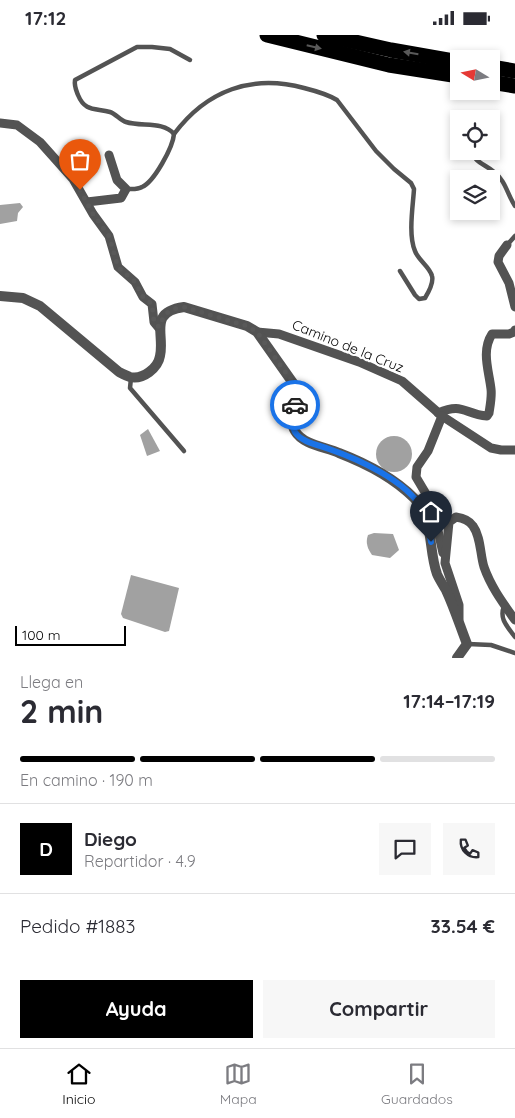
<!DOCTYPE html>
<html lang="es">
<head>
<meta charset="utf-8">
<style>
  :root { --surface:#fff; --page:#f7f7f7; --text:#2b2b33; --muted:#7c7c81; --line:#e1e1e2; --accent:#000 }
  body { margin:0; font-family:Quicksand,sans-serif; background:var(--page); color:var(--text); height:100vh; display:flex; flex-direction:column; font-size:19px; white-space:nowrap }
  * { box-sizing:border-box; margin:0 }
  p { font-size:16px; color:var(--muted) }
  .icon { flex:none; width:28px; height:28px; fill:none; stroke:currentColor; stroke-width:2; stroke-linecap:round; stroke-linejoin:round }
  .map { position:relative; height:623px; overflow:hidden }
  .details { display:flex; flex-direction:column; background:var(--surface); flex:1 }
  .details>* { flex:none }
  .needle { width:32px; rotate:280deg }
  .fabs { position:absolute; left:450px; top:15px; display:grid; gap:10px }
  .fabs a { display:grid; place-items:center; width:50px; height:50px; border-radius:0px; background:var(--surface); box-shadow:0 2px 8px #0003; font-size:25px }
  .scale { position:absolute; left:15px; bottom:12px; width:111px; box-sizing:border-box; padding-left:5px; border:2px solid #000; border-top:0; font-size:14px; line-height:18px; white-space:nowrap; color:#000; -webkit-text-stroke:4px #fff; paint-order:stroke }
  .pin { position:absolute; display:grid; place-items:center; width:42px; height:42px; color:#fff; margin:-51px -21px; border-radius:50% 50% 50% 0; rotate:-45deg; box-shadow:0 0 5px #0007 }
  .pin .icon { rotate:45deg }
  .courier { position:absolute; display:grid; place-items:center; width:50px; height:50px; margin:-25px; border:4px solid #1a73e8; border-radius:50%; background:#fff; color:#222; box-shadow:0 1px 6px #0007 }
  .headline em { font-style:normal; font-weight:700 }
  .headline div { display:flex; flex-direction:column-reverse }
  .headline { display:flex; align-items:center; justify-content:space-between; height:85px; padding:0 20px }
  h1 { font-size:32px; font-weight:700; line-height:38px }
  .bar { display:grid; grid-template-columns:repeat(4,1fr); gap:8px 5px; align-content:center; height:60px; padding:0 20px }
  .bar i { height:6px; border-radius:4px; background:var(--line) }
  .bar .selected { background:var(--accent) }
  .bar p { grid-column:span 4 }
  .line { display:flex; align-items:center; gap:12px; padding:0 20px; border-top:1px solid var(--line) }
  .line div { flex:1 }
  .round { display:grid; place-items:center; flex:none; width:52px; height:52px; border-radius:0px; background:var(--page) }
  .action { display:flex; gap:10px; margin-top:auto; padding:10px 20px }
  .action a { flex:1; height:58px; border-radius:0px; background:var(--accent); color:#fff; font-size:20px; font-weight:700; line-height:58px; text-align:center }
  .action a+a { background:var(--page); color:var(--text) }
  .status { display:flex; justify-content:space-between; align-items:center; height:35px; padding:0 25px; background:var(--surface); direction:ltr }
  .status svg { height:14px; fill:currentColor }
  .tab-bar { display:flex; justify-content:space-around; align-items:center; height:70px; border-top:1px solid var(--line); background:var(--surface); font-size:14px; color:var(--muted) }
  .tab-bar a { display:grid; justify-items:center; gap:2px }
  .tab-bar .selected { color:var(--accent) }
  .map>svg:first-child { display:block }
</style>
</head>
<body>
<div class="status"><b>17:12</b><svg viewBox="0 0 49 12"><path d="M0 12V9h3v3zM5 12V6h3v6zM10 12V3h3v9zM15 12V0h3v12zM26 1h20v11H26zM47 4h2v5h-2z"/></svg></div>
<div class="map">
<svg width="515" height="623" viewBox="0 0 515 623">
  <rect width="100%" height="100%" fill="#fff"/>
  <g fill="#a1a1a1">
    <path d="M 20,168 L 23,172 L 18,178 L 17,186 L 0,189 L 0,170 Z"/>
    <path d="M 148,394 L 160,416 L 147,421 L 140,400 Z"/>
    <circle cx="394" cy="419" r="18"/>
    <path d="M 374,498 L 393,499 L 399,515 L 390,523 L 372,520 C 368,514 365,508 368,500 Z"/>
    <path d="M 131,540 L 179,553 L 169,596 L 165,597 L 123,583 L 121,579 Z"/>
  </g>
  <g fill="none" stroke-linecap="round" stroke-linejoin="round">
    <g stroke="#535353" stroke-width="4.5">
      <path d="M 469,84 L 469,83"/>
      <path d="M 174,99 C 207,55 252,39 304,53 C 316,56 327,59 337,65 L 376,116 L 394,134 L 411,148 L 414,154 C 413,171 408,200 415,216 C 418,225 430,232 432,241 C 434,248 428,258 425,263 L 419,264 L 415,260 L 400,236"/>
      <path d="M 471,116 C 475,128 485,129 494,137 C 506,146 507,159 515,171"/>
      <path d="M 126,154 C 132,154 137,155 142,152 C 154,147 173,112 174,99 C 163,86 142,92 126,87 C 120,85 116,79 110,77 C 95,73 85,77 78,60 C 76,55 74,51 75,45 L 137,12 L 152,12 L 170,14 L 190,25"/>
      <path d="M 507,210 L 515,201"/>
      <path d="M 131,343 L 130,353 L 184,416"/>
      <path d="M 504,571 C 499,584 507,591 515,602"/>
      <path d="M 468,609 L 491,610 L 515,618"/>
    </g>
    <g stroke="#535353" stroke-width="9">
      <path d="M 0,88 L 17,90 L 40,107 L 73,144 L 93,179 L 109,201 L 118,232 L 135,247 L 143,262 L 152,269 L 154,287 L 159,293"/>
      <path d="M 87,167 L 121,163 L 126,154 L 117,145 L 109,120"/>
      <path d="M 507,210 L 499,221 L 498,227 L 509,248 L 515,272"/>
      <path d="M 257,297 L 279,299 L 359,327 L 402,346 L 442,381 L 491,413 L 501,415 L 515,415"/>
      <path d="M 438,378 C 463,367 464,379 487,381 L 489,378 C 490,371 492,362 491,354 C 489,336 481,316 492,299 L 509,299 L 514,297 L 515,295"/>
      <path d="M 442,381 L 428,416 L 417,432 L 416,442 L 432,469 L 443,518"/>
      <path d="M 459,584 L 459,570 L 445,528 L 449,487 L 456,482 C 463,483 469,485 473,491 C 481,502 480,519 484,532 C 491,552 503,568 515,585"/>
    </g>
    <path stroke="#535353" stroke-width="10" d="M 0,261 L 23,263 L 40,271 L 119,337 C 123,339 127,341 130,342 C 143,345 158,333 160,321 C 165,299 148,277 184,272 L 247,291 L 257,297 L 293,348 C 300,367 287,383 295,396 C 303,410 326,412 339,418 C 365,428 394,443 414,463 C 434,483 428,514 437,539 C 439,544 443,550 446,555 C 454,572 460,591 467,609 L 457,623"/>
    <g stroke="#000" stroke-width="15">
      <path d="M 267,0 L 389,30 L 459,41"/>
      <path d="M 324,0 L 391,15 L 459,27"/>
      <path d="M 491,32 L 515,36"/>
      <path d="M 491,47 L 515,51"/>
    </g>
  </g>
  <defs><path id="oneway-solid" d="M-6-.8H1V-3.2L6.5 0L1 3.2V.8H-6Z" transform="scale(1.25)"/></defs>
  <g fill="#595959">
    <use href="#oneway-solid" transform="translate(314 12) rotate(13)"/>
    <use href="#oneway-solid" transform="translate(411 18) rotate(-170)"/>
  </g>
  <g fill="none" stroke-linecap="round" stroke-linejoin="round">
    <path stroke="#595959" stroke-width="5" stroke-dasharray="0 9" d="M 80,155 L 93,179 L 109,201 L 118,232 L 135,247 L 143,262 L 152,269 L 154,287 L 159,292 C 165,278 168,274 184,272 L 247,291 L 257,297 L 293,348 L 296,357 L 295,370"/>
    <path stroke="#1a73e8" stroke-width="6" d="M 295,370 C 293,379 290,388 295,397 C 301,407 318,410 329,414 C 358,424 407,446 422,474 C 427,483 429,496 431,507"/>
  </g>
  <g text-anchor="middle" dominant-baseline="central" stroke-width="4.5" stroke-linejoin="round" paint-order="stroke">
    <g font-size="14" fill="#000" stroke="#fff">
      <text transform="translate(348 311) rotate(22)">Camino de la Cruz</text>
    </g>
  </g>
</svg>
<div class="fabs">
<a><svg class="needle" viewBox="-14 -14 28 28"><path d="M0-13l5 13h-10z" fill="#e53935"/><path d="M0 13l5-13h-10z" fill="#7c7c81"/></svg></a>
<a><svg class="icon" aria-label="locate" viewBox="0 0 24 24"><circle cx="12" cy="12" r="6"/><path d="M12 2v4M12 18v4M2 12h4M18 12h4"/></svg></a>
<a><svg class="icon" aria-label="layers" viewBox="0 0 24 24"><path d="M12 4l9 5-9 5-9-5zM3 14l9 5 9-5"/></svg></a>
</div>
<div class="scale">100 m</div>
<div class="pin" style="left:80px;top:155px;background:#ea580c"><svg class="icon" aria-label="bag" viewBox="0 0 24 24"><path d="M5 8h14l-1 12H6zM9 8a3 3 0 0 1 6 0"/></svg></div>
<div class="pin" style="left:431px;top:507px;background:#1f2937"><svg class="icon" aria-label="home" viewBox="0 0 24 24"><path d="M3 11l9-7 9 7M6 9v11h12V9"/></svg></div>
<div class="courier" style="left:295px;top:370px"><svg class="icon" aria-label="car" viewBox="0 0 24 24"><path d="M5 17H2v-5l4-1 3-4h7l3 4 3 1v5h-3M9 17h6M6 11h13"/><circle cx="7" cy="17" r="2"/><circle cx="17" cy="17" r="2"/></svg></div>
</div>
<section class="details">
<div class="headline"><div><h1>2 min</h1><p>Llega en</p></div><em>17:14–17:19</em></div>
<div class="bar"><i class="selected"></i><i class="selected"></i><i class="selected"></i><i></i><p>En camino · 190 m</p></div>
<div class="line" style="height:90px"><b class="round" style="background:var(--accent);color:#fff">D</b><div><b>Diego</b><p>Repartidor · 4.9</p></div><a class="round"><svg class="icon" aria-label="chat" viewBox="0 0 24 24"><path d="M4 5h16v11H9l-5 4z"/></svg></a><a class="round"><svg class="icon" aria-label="phone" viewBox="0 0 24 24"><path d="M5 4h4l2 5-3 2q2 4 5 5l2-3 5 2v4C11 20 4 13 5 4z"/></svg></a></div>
<div class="line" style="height:65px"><div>Pedido #1883</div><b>33.54 €</b></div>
<div class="action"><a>Ayuda</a><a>Compartir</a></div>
</section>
<nav class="tab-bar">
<a class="selected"><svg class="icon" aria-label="home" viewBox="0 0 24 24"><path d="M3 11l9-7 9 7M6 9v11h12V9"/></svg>Inicio</a>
<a><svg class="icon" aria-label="map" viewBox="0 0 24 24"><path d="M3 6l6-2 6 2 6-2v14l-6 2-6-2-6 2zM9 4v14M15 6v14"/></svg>Mapa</a>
<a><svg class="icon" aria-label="saved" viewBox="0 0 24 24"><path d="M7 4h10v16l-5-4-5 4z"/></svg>Guardados</a>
</nav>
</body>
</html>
